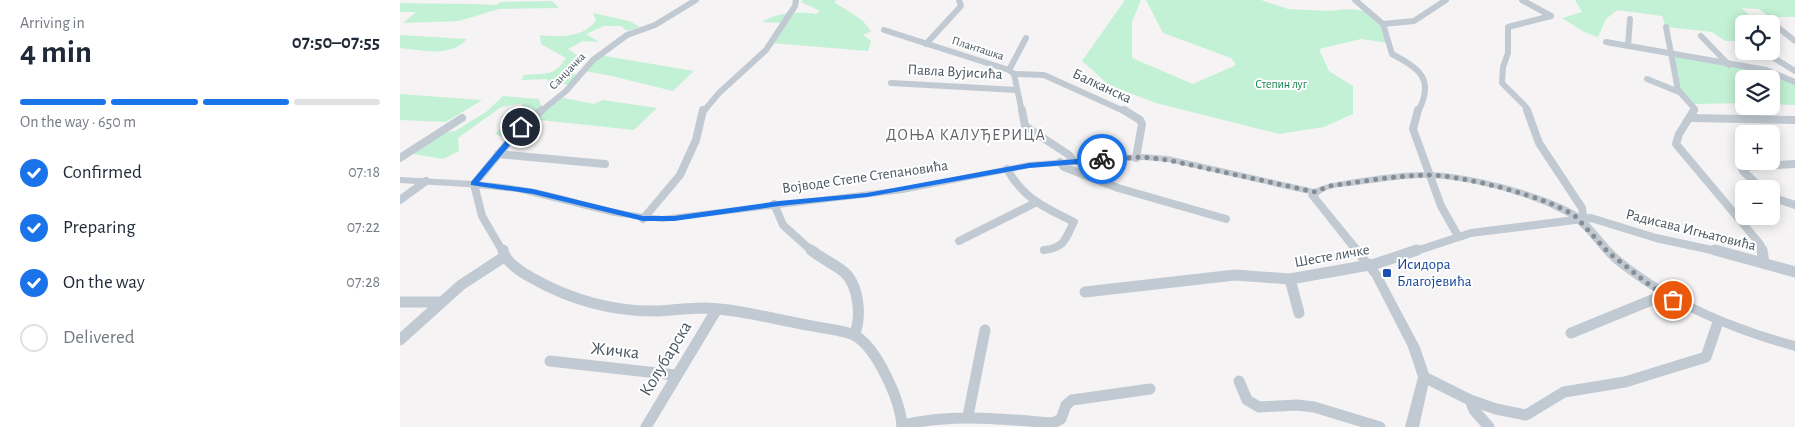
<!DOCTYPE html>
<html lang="en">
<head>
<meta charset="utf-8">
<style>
  :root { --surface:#fff; --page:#f6f6f7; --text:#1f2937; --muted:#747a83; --line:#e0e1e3; --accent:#1a73e8 }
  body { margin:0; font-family:"Alegreya Sans",sans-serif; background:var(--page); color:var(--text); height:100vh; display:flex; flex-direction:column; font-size:19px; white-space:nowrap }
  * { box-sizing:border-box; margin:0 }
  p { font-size:16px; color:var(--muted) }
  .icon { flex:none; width:28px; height:28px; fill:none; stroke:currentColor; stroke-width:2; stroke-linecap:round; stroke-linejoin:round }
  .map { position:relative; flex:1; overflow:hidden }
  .side { display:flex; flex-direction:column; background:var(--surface); width:400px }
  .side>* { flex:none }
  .fabs { position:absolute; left:1335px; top:15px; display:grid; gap:10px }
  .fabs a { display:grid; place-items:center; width:45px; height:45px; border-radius:8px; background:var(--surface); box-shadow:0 2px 12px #0003; font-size:25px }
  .pin { position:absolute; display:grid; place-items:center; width:42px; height:42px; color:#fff; margin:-21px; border:2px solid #fff; border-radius:50%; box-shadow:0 1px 5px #0007 }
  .courier { position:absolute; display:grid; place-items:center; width:50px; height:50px; margin:-25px; border:4px solid #1a73e8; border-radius:50%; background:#fff; color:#222; box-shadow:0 1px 6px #0007 }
  .headline em { font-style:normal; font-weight:600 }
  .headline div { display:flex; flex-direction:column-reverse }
  .headline { display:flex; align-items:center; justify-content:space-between; height:85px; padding:0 20px }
  h1 { font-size:32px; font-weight:600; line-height:38px }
  .bar { display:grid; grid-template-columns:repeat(4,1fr); gap:8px 5px; align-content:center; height:60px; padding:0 20px }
  .bar i { height:6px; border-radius:4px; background:var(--line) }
  .bar .current { background:var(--accent) }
  .bar p { grid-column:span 4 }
  ol { padding:0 20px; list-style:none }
  li { display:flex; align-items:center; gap:15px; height:55px }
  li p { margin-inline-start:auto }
  li .icon { padding:5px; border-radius:50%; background:var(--accent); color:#fff; stroke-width:4 }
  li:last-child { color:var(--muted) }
  li i { width:28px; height:28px; border:2px solid var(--line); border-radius:50% }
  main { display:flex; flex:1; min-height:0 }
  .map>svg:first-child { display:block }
</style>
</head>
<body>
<main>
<section class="side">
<div class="headline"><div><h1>4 min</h1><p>Arriving in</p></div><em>07:50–07:55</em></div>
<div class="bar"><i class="current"></i><i class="current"></i><i class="current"></i><i></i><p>On the way · 650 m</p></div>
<ol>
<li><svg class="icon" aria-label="check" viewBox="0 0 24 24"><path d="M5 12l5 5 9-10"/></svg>Confirmed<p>07:18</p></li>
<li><svg class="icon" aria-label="check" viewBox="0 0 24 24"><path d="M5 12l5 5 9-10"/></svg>Preparing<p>07:22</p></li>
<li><svg class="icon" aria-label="check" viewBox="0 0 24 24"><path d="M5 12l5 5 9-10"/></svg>On the way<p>07:28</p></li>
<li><i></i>Delivered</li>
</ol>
</section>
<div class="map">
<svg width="1395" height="427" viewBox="0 0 1395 427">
  <rect width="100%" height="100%" fill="#f5f3f3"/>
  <g fill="#c3f1d5">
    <path d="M 403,0 L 437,0 L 434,2 L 462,20 L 471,31 L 463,35 L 471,41 L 468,51 L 372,43 L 382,23 L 362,22 C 379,12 397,11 416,14 L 420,11 L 401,2 Z"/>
    <path d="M 725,0 L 741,0 L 732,22 L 732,58 L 793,84 L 836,65 L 831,58 L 763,33 L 746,0 L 861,0 L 888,9 L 928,11 L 950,9 L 972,12 L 985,27 L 989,43 L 961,39 L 919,49 L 929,71 L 953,86 L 953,114 L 924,127 L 879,134 L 756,103 L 709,85 L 682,61 Z"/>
    <path d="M 1175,0 L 1395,0 L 1395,17 L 1369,17 L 1359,9 L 1342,8 L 1358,24 L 1344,24 L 1344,41 L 1325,41 L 1312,32 L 1266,27 L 1262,16 L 1217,10 L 1206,19 L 1198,37 L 1184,32 L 1162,18 L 1182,12 Z"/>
    <path d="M 152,1 L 159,8 L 99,9 L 59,21 L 3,23 L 16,12 L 0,12 L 0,3 C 32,4 63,3 96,5 L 101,2 Z"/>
    <path d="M 193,13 L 229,21 L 240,27 L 227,31 L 221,26 L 204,26 L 186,34 L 199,42 L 183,41 L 168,49 L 177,55 L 168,72 L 180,76 L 173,85 L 150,83 L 147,79 L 121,80 L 124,75 C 145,73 154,77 166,58 L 141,44 L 140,35 C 160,37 184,38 196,20 Z"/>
    <path d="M 0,35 L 67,39 C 50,58 23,50 0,48 Z"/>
    <path d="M 199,55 L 294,71 L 273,91 C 243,84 213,75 183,71 Z"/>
    <path d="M 1273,55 L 1366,70 L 1395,82 L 1395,105 L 1371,104 L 1371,79 L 1344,79 L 1344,103 L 1293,104 L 1279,92 L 1281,89 Z"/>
    <path d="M 0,94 L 82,100 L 46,122 L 0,120 Z"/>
    <path d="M 103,96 L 139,99 L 142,109 L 159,97 L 194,104 L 203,100 L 257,108 L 234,130 L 131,119 L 110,139 L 95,134 L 124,103 L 101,107 L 58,138 L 59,151 L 43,159 L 8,153 L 39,133 L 55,131 L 86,112 Z"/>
  </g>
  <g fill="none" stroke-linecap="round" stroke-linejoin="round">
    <g stroke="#c1cad2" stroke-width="6">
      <path d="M 955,0 L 983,24 L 992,54 C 1020,69 1035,79 1018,112"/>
      <path d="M 1122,0 L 1151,16 L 1108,27 L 1108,53 L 1103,67 L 1102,83 L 1126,107 L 1128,112"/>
      <path d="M 1366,18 L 1395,41"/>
      <path d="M 983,24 L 1014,21 L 1046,0"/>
      <path d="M 1266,27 L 1278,90 L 1295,109 L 1294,112"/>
      <path d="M 484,30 L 609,70 L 614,74 L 622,112"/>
      <path d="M 1301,36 L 1329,65"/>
      <path d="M 1206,42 L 1366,70 L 1395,82"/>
      <path d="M 526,44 L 561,6 L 559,0"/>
      <path d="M 1228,46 L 1230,19"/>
      <path d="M 1366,53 L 1395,71"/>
      <path d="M 609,70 L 626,38"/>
      <path d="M 614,74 L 644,75 L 726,112"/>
      <path d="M 1247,79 L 1279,92"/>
      <path d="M 491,83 L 617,90"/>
      <path d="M 140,112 L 166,91 L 193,60 L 227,35 L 255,25 L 296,0"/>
      <path d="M 303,112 L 319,93 L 366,50 L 395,6 L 396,0"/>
    </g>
    <g stroke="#c1cad2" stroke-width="8">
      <path d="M 622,110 L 625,126 L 669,155 L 673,161"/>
      <path d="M 724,110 L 740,120 L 742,124 L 736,158"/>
      <path d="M 1018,110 L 1013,129 L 1041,206 L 1058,236"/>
      <path d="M 1127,110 L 1139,143 L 1182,208 L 1183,215 L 1180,220"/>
      <path d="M 1294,110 L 1279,134 L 1276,144 L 1360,244 L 1363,252"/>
      <path d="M 1291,118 L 1395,120"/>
      <path d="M 98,154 L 205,164"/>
      <path d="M 0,158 L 62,118"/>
      <path d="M 660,162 L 664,167 L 718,188 L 826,219"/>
      <path d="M 607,169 C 624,199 644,207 674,222 C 665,239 665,248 644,250"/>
      <path d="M 1362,189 L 1343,171 L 1342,167 L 1395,164"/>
      <path d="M 1371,197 L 1395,205"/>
      <path d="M 0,200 L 26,181"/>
      <path d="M 374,204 L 383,225 L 413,252"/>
      <path d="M 243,219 L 280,175 L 296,140 L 303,110"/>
      <path d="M 559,241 L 635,203"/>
      <path d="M 103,252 L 82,216 L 74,184 L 121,127 L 142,110"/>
      <path d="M 1013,252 L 1071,233 L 1191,218 L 1256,238 L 1321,252"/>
    </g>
    <g stroke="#c1cad2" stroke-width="11">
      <path d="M 103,250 C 105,262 121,272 132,278 C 171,300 214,312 259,311 C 274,310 289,308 305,308 C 337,309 370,318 402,324 C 414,327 444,330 454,335 C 477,347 501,402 502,427"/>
      <path d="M 411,250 C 421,258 434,264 444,272 C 459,285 462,318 454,335"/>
      <path d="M 1315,250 L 1395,272"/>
      <path d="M 1362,250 L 1364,263"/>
      <path d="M 890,279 L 899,313"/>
      <path d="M 685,292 L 835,275 L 890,279 L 975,264 L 1017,250"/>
      <path d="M 0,302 L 40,302"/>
      <path d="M 1171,333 L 1264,295"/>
      <path d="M 0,340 L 61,285 L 104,257"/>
      <path d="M 150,361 L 275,375"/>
      <path d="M 1024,377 L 1070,400 L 1074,410 L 1089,427"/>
      <path d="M 839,381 L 847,400 L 859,407 L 897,405 L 914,407 L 980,427"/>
      <path d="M 1070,400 L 1096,409 L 1126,415 L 1164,392 L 1225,382 L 1306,357 L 1318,322"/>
      <path d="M 568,416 L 585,330"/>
      <path d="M 502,425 C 555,413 599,419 653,423 L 661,419 L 666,405 L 672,400 L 750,389"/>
      <path d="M 246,427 L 317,309"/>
    </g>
    <path fill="#c1cad2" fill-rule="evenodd" d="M 743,154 L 768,156 L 914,189 C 930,182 945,181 962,178 C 983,175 1004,172 1026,172 C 1065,172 1137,191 1171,209 C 1192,220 1204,244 1223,259 C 1275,300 1332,324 1395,341 L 1395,351 C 1327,332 1271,308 1215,264 C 1197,249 1185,225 1164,214 C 1129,195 1065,178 1025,178 C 1002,178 980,182 957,185 C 945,187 927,186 918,196 L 980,272 L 1020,347 L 1030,377 L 1019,427 L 1005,427 L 1018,377 L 1008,347 L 972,277 L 913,202 L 908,196 L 909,194 L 768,162 L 743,160 L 629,168 L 503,193 L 262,222 L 214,216 L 117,192 L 67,187 L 0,183 L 0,177 C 45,180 90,180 134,189 C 177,198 218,213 262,216 L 503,187 L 629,162 Z"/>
  </g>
  <path fill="#1a73e8" d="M 119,125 L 125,127 L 79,182 L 133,189 L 243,216 L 274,216 L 379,201 L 467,193 L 629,163 L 702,157 L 705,159 L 702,162 L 629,168 L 467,197 L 379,206 L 274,221 L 243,221 L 133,194 L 71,185 L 71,182 Z"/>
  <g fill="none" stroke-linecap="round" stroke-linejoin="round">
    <path stroke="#868d94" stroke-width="5" stroke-dasharray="0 9" d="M 702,159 L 742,157 L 768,160 L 915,192 L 929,186 C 960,182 993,176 1025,175 C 1058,174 1150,197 1176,217 L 1209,253 L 1251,286 L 1273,300"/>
  </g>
  <rect fill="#1a4fb4" stroke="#fff" stroke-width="2" x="982" y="268" width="10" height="10" rx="2.5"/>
  <g text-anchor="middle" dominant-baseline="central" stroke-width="4" stroke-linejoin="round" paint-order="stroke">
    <g font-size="12" fill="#4a5661" stroke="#fff">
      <text transform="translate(578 48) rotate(18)">Планташка</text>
      <text transform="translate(167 71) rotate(-46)">Санџачка</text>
    </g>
    <g font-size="12" fill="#17864f" stroke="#fff">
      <text x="881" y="84">Степин луг</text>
    </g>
    <g font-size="15" fill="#4a5661" stroke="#fff">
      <text transform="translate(555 72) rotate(3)">Павла Вујисића</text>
      <text transform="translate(702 86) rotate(25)">Балканска</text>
      <text transform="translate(465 177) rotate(-8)">Војводе Степе Степановића</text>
      <text transform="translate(1291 230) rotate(14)">Радисава Игњатовића</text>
      <text transform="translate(932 256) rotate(-10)">Шесте личке</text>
    </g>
    <g font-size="15" fill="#164399" stroke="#fff" text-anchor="start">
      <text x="997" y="264">Исидора<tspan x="997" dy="17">Благојевића</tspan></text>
    </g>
    <g font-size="16" letter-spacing="1" fill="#5f6368" stroke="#fff">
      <text x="566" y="135">ДОЊА КАЛУЂЕРИЦА</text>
    </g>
    <g font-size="18" fill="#4a5661" stroke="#fff">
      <text transform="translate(215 351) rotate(6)">Жичка</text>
      <text transform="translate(266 359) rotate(-59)">Колубарска</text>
    </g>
  </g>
</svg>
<div class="fabs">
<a><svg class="icon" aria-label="locate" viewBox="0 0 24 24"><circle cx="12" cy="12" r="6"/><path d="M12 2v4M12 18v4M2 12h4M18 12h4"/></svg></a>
<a><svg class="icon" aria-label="layers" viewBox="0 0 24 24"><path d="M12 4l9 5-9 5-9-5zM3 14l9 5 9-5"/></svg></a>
<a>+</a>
<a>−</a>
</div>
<div class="pin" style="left:1273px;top:300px;background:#ea580c"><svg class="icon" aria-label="bag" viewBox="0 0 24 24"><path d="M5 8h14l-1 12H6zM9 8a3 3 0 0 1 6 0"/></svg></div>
<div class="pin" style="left:121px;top:127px;background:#1f2937"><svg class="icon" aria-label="home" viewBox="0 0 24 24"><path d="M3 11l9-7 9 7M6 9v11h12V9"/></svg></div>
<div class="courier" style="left:702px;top:159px"><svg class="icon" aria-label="bike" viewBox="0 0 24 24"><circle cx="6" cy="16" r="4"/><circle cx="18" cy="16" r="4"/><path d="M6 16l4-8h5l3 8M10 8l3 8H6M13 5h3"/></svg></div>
</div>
</main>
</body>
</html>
